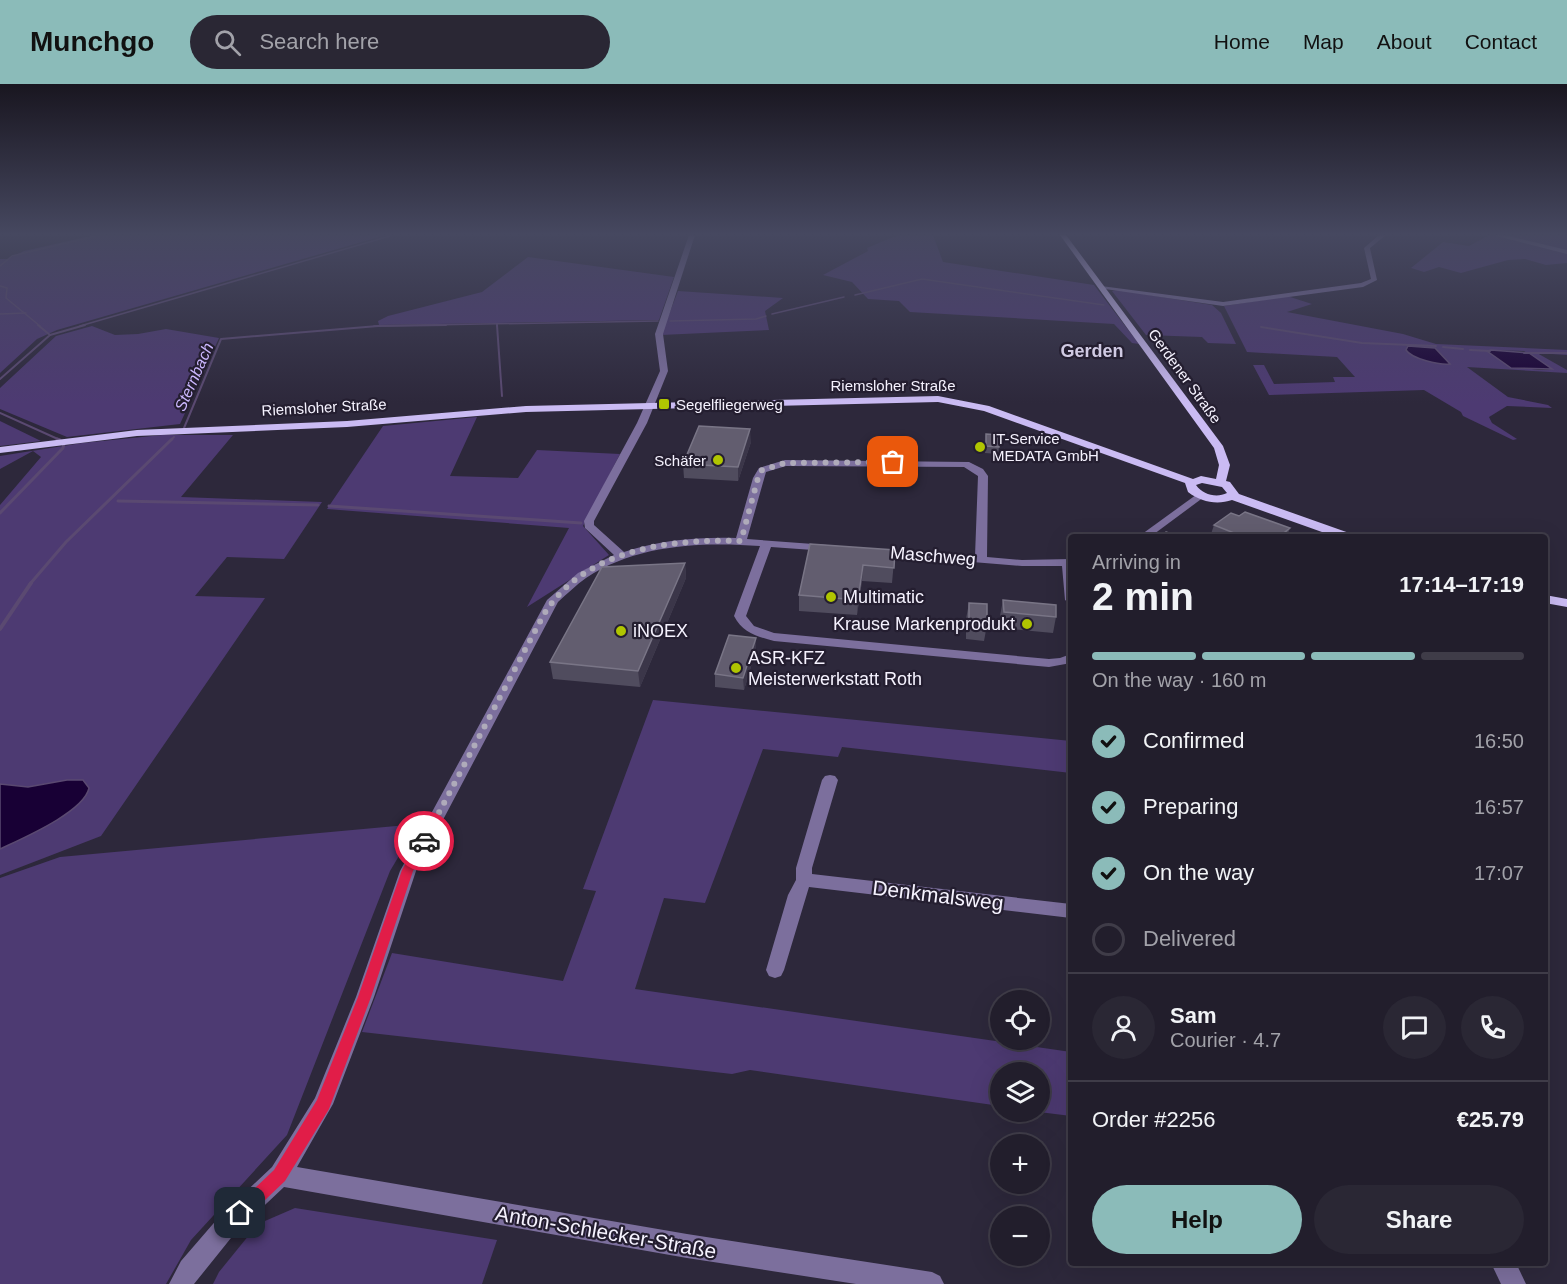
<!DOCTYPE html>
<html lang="en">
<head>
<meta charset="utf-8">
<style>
  :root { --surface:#221e2c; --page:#2a2734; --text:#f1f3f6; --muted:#a2a2a9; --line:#3f3c48; --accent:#8bbbb9 }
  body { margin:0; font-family:Arial,sans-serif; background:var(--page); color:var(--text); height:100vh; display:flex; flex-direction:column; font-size:22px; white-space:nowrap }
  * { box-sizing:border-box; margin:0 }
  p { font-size:20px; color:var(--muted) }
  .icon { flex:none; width:33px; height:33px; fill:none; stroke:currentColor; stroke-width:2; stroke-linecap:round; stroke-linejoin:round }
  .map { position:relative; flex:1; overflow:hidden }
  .drawer { position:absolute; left:1068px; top:450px; width:480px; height:732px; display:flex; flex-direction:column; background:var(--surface); border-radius:6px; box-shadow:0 6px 24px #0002,0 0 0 2px var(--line) }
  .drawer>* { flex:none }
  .buttons { position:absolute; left:990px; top:906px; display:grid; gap:12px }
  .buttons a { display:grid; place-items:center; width:60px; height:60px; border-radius:50%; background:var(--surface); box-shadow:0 6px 24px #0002,0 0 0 2px var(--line); font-size:30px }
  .pin { position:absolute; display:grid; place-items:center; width:51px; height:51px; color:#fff; margin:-26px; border-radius:12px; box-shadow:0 3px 9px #0006 }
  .courier { position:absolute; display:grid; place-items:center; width:60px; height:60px; margin:-30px; border:4px solid #e11d48; border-radius:50%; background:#fff; color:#222; box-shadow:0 2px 8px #0007 }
  .overview em { font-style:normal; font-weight:700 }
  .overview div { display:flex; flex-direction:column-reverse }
  .overview { display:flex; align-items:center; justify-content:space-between; height:102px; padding:0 24px }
  h1 { font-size:39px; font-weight:700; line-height:45px }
  .bar { display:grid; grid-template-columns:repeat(4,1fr); gap:9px 6px; align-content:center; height:72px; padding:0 24px }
  .bar i { height:8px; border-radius:4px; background:var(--line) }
  .bar .on { background:var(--accent) }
  .bar p { grid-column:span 4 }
  .line { display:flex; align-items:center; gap:15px; padding:0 24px; border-top:2px solid var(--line) }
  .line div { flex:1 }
  .round { display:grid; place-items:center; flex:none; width:63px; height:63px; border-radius:32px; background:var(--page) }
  ol { padding:0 24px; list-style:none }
  li { display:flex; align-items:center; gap:18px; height:66px }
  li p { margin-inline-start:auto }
  li .icon { padding:6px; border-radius:50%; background:var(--accent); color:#111; stroke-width:4 }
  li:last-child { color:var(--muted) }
  li i { width:33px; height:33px; border:3px solid var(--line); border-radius:50% }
  .primary-button { display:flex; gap:12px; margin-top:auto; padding:12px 24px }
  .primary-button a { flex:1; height:69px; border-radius:36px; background:var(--accent); color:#111; font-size:24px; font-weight:700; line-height:69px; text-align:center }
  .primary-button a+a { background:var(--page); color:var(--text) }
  header { display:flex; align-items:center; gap:36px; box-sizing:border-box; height:84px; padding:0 30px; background:var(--accent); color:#111 }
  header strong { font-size:28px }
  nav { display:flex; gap:33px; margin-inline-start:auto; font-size:21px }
  .search { width:420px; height:54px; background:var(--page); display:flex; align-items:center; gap:15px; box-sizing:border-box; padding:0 21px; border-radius:33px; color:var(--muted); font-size:22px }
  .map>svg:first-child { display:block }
</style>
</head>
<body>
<header>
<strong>Munchgo</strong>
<div class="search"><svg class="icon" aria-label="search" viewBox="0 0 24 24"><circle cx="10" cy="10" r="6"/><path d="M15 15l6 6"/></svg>Search here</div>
<nav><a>Home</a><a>Map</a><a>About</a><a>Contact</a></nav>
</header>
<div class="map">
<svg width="1567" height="1200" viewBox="0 0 1567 1200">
  <rect width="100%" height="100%" fill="#2d283b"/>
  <g fill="#4d3a72" fill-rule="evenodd">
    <path d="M 95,151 L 386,151 L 57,246 L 37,255 L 0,289 L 0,175 L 8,175 L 24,167 Z"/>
    <path d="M 898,151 L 933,151 L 943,178 L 1094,201 L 1139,260 L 1132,259 L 1114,240 L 910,228 L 899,217 L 868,215 L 852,198 L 823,191 L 868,167 L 867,164 Z"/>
    <path d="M 1489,151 L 1567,151 L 1567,179 L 1546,181 L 1525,175 L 1508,176 L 1461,189 L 1439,183 L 1424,188 L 1411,184 L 1443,158 L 1469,162 Z"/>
    <path d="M 528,173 L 674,193 L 659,236 L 379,241 L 378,237 L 388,232 L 482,208 Z"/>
    <path d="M 1118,206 L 1212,221 L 1221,229 L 1236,260 L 1208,259 L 1202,253 L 1146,251 L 1112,207 Z"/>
    <path d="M 678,207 L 783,214 L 765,227 L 769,246 L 661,251 Z"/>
    <path d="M 1287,212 L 1312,220 L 1287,228 L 1403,250 L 1436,260 L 1567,266 L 1567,271 L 1537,269 L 1567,286 L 1567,289 L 1467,283 L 1508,313 L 1548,321 L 1552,324 L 1507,322 L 1489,333 L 1492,339 L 1517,355 L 1513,356 L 1463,332 L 1461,328 L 1424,306 L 1269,311 L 1253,281 L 1264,281 L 1274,300 L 1335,298 L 1333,293 L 1355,293 L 1337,273 L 1247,268 L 1224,222 ZM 1491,266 L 1524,267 L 1552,285 C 1531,289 1505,279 1488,267 Z"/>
    <path d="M 92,242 L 115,251 L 138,250 L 166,245 L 219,254 L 180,340 L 67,353 L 0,325 L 0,304 L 56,252 Z"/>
    <path d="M 477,333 L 450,392 L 518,394 L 537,366 L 620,370 L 583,442 L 609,471 L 527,523 L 569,444 L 327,425 L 383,342 Z"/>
    <path d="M 0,337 L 41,357 L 0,362 Z"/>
    <path d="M 162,351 L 233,351 L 181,413 L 322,418 L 284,475 L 227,473 L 195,512 L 265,514 L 101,752 L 0,791 L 0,765 L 62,733 L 47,700 L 28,703 L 0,700 L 0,421 L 41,373 L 33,367 L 0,385 L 0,372 L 82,359 Z"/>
    <path d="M 653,616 L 1071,657 L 1071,689 L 842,663 L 838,673 L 763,665 L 705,819 L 664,814 L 635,905 L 1071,968 L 1071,1032 L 1039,1028 L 1040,988 L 1000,988 L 1000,1022 L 750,986 L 732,990 L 362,948 L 392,869 L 563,897 L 596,807 L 583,805 Z"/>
    <path d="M 418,740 L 390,787 L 287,1051 L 191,1156 L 166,1200 L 0,1200 L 0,794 L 60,773 Z"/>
    <path d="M 295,1124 L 497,1156 L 482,1200 L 213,1200 L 219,1188 L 258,1140 Z"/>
  </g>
  <g fill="#180035" stroke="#5a4971" stroke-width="1.5">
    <path d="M 1408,262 L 1435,264 L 1450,280 C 1439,281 1412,275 1406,266 Z"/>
    <path d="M 1491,266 L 1529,269 L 1552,285 L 1511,284 L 1487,267 Z"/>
    <path d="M 67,696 L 83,696 L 89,704 C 84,728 23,754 0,765 L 0,700 L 28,703 Z"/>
  </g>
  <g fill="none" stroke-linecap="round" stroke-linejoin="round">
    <g stroke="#5a4971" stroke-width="1.5">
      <path d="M 0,182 L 12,172 L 100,151"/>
      <path d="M 0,202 L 7,204 L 6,214 L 40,242"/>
      <path d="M 855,211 L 922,195 L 1104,221"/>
      <path d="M 0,230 L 26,229"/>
      <path d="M 772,230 L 844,213"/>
      <path d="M 670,237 L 756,235 L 766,232"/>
      <path d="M 497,240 L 497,242"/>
      <path d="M 80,242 L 390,152"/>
      <path d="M 374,242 L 658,237"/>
    </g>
    <g stroke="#5a4971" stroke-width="2">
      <path d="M 497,241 L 502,312"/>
      <path d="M 1261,243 L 1362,259 L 1436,262"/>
      <path d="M 50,251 L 85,241"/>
      <path d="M 1443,263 L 1463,265"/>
      <path d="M 1470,266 L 1490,267"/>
      <path d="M 1524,269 L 1567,269"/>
      <path d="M 0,295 L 50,251 L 38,241"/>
      <path d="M 0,329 L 60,356"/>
      <path d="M 184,344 L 221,255 L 378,242 L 446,241"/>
      <path d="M 171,356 L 174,353"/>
    </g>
    <g stroke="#5a4971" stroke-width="3">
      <path d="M 57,355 L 60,356"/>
      <path d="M 118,417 L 318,421"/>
      <path d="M 329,422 L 581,439"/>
      <path d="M 0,429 L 63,364 L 64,360"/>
      <path d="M 30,500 L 66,458 L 172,355"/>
    </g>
    <path stroke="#5a4971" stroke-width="4" d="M 0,545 L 31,499"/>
    <g fill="#7c6f9d" fill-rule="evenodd">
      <path d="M 689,151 L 695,151 L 663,250 L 668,287 L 647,339 L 594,437 L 594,441 L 624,468 C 661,456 698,453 736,454 L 753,394 L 759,384 L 785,376 L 969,378 L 983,385 L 988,392 L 987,473 L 1022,476 L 1071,475 L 1071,520 L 1065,516 L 1062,482 L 1022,482 L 875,470 L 875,466 L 879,465 L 975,472 L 978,392 L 964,383 L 786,382 L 766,388 L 747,455 L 827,461 L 833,464 L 827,467 L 771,463 L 746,532 L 754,542 L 774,549 L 1049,575 L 1060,574 L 1071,570 L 1071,579 L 1049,583 L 774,557 C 756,552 743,549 734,532 L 760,462 C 702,458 637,460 586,494 C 576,501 567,510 558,518 L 416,787 L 374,913 L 333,1020 L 297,1083 L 687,1150 L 932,1188 L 940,1192 L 944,1200 L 856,1200 L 687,1174 L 284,1103 L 235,1149 L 194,1200 L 169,1200 L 181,1177 L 219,1133 L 272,1083 L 315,1014 L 356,913 L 400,787 L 547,516 L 578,489 L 614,471 L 585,444 L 584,437 L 637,339 L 660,287 L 655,250 Z"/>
      <path d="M 1379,151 L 1386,151 L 1370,164 L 1377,196 L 1363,203 L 1223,222 L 1098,204 L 1101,202 L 1223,218 L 1361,199 L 1371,195 L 1364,164 Z"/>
      <path d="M 1493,151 L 1504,151 L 1567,166 L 1567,170 Z"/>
      <path d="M 1200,408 L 1204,409 L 1204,413 L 1150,453 L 1138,453 Z"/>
      <path d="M 830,691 L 835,692 L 838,696 L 812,784 L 812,790 L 1071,820 L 1071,834 L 809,803 L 784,886 L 781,892 L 775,894 L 769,892 L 766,886 L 788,811 L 796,796 L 796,784 L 822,696 L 825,692 Z"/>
      <path d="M 1491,1179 L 1516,1179 L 1526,1200 L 1501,1200 Z"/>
    </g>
    <g fill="#cabbf3" fill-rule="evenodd">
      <path d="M 1060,151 L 1066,151 L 1223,362 L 1230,381 L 1226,397 L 1230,398 L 1239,410 L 1352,450 L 1354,453 L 1336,453 L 1232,416 C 1217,421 1201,418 1188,408 L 1185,399 L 984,327 L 938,318 L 526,328 L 347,343 L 137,352 L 0,369 L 0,363 L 137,346 L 347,337 L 526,322 L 938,312 L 989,322 L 1193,395 L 1201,392 L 1216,395 L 1219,381 L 1214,364 ZM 1202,399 L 1222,403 L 1227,409 C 1217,414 1203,411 1196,401 Z"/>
      <path d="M 1545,511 L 1567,515 L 1567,523 L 1545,519 Z"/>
    </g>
  </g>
  <g fill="#504c5e">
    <path d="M 986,350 L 999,363 L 998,370 L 985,369 Z"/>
    <path d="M 751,358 L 738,397 L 684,394 L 683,380 Z"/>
    <path d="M 1239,432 L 1290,444 L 1288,449 L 1294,451 L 1293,453 L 1210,453 L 1214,441 Z"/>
    <path d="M 895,466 L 892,499 L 862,497 L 857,531 L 799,527 L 799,511 Z"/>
    <path d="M 685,479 L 686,494 L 640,603 L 553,595 L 550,578 Z"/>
    <path d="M 1003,516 L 1056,533 L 1053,549 L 1001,544 L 1000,532 Z"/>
    <path d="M 969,519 L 987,541 L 984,557 L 966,555 L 966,535 Z"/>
    <path d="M 756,566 L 744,606 L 715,603 L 715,590 Z"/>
  </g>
  <g fill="#3b3649">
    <path d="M 750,345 L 751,358 L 738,397 L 738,383 Z"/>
    <path d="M 685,479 L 686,494 L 640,603 L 638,587 Z"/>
    <path d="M 863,481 L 862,497 L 857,531 L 858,516 Z"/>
    <path d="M 756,554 L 756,566 L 744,606 L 743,594 Z"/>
  </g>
  <g fill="#625d6f" stroke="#797586" stroke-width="1.5">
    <path d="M 699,342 L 750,345 L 738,383 L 683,380 Z"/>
    <path d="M 986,350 L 999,351 L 999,363 L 986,362 Z"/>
    <path d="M 1245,428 L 1290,444 L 1285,448 L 1294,451 L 1291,453 L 1244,453 L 1214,441 L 1231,429 L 1239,432 Z"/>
    <path d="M 1166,448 L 1180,453 L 1159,453 Z"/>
    <path d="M 810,460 L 895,466 L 894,484 L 863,481 L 858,516 L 799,511 Z"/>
    <path d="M 685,479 L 638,587 L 550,578 L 602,483 Z"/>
    <path d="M 1003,516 L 1056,521 L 1056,533 L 1004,528 Z"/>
    <path d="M 969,519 L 987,520 L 987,541 L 969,539 Z"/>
    <path d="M 729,551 L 756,554 L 743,594 L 715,590 Z"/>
  </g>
  <linearGradient id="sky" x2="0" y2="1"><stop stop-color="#191620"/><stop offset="0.47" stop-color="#464860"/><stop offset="1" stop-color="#464860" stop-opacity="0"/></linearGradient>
  <rect width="1567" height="319" fill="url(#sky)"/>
  <path fill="#e11d48" d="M 424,753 L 430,757 L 413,787 L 371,913 L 329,1025 L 285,1097 L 246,1134 L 240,1137 L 235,1134 L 232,1129 L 235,1123 L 274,1086 L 317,1016 L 358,913 L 402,786 L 420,754 Z"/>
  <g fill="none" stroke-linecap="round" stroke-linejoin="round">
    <path stroke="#afabba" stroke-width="6" stroke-dasharray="0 10.8" d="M 424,757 L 544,530 C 586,464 671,455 741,457 L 758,394 L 762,386 L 785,379 L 893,378"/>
  </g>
  <g fill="#b0c501" stroke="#241e30" stroke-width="2">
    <rect x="658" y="314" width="12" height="12" rx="3"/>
    <circle cx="980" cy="363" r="6"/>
    <circle cx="718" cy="376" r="6"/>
    <circle cx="831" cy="513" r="6"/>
    <circle cx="1027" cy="540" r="6"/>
    <circle cx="621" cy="547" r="6"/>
    <circle cx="736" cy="584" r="6"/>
  </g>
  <g text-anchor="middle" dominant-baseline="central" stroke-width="4.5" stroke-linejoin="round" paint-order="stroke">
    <g font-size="15" fill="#f5f2fe" stroke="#241e30">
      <text transform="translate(1185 292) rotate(54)">Gerdener Straße</text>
      <text x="893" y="301">Riemsloher Straße</text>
      <text transform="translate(324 323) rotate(-3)">Riemsloher Straße</text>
    </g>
    <g font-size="15" fill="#f5f2fe" stroke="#241e30" text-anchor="start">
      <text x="676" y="320">Segelfliegerweg</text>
      <text x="992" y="354">IT-Service<tspan x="992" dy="17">MEDATA GmbH</tspan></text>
      <text x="706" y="376" text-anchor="end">Schäfer</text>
    </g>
    <g font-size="16" font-style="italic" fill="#cbb7fe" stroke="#241e30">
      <text transform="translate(194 293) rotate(-66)">Sternbach</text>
    </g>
    <g font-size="18" font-weight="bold" fill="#d0cae3" stroke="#241e30">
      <text x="1092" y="267">Gerden</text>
    </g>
    <g font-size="18" fill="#f5f2fe" stroke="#241e30">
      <text transform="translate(933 472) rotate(5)">Maschweg</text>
    </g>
    <g font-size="18" fill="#f5f2fe" stroke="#241e30" text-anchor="start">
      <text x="843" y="513">Multimatic</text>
      <text x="1015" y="540" text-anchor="end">Krause Markenprodukt</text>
      <text x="633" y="547">iNOEX</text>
      <text x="748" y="574">ASR-KFZ<tspan x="748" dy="21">Meisterwerkstatt Roth</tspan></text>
    </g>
    <g font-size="21" fill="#f5f2fe" stroke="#241e30">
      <text transform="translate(938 811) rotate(7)">Denkmalsweg</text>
      <text transform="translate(606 1148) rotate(10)">Anton-Schlecker-Straße</text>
    </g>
  </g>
</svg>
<div class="buttons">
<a><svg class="icon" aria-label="locate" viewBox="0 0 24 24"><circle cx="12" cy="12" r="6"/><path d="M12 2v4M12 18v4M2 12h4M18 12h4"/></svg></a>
<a><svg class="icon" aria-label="layers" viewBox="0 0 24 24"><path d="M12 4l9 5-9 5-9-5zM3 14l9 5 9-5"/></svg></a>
<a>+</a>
<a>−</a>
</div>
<div class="pin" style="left:893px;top:378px;background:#ea580c"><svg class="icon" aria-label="bag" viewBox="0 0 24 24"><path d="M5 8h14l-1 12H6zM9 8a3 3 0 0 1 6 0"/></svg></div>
<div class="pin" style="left:240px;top:1129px;background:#1f2937"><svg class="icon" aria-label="home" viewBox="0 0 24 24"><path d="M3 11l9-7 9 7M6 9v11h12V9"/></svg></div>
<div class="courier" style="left:424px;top:757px"><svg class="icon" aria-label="car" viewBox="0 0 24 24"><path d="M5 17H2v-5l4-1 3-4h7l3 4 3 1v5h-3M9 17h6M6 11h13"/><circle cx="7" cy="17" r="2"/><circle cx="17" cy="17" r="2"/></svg></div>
<section class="drawer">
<div class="overview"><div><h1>2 min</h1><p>Arriving in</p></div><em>17:14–17:19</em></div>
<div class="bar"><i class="on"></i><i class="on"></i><i class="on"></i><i></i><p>On the way · 160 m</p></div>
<ol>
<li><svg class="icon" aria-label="check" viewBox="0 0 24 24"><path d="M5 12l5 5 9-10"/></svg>Confirmed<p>16:50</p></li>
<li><svg class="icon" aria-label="check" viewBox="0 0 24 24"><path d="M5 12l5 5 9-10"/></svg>Preparing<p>16:57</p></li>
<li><svg class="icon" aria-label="check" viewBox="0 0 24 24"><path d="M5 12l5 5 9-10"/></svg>On the way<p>17:07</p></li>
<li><i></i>Delivered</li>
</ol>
<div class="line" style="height:108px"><a class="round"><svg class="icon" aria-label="person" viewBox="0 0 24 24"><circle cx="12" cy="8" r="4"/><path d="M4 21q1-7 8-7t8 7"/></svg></a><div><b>Sam</b><p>Courier · 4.7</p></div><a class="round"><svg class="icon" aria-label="chat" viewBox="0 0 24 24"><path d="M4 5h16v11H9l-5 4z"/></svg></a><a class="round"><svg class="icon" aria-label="phone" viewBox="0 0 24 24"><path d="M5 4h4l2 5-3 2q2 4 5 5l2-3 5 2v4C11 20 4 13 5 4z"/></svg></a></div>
<div class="line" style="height:78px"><div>Order #2256</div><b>€25.79</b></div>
<div class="primary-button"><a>Help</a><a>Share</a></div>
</section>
</div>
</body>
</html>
